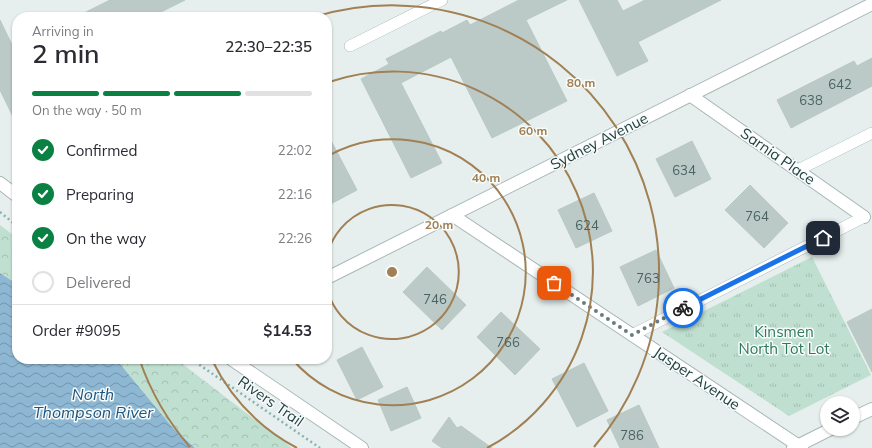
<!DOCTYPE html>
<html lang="en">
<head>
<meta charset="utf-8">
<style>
  :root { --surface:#fff; --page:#f2f2f3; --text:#2b2b33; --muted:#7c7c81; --line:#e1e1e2; --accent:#0b8043 }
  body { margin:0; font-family:Mulish,sans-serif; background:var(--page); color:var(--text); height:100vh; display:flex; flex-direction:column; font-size:15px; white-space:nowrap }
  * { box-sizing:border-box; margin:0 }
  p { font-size:13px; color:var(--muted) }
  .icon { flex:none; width:22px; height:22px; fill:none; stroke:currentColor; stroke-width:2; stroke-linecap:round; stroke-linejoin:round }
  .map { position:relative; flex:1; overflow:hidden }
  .panel { position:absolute; left:12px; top:12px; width:320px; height:352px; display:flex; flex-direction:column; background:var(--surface); border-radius:16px; box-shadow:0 1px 3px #0004 }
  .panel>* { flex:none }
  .fabs { position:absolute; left:820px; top:396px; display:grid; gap:8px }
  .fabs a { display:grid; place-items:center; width:40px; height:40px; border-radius:50%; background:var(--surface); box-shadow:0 1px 3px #0004; font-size:20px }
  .pin { position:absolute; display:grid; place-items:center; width:34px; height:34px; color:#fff; margin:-17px; border-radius:8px; box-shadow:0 2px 6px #0006 }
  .courier { position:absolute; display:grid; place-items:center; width:40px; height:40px; margin:-20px; border:3px solid #1a73e8; border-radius:50%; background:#fff; color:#222; box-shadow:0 1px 5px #0007 }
  .head em { font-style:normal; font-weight:600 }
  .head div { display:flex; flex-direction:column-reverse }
  .head { display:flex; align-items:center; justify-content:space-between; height:68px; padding:0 20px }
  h1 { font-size:26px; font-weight:600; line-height:30px }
  .bar { display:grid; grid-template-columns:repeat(4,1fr); gap:6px 4px; align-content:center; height:48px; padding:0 20px }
  .bar i { height:5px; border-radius:3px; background:var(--line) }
  .bar .on { background:var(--accent) }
  .bar p { grid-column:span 4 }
  .line { display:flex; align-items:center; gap:10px; padding:0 20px; border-top:1px solid var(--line) }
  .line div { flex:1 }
  ol { padding:0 20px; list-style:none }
  li { display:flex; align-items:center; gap:12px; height:44px }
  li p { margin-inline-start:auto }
  li .icon { padding:4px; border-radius:50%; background:var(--accent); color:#fff; stroke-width:4 }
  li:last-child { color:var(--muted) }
  li i { width:22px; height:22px; border:2px solid var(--line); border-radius:50% }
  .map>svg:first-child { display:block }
</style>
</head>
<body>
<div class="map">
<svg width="872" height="448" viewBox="0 0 872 448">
  <defs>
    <pattern id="forest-crowns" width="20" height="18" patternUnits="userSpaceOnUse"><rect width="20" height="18" fill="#bfe0d0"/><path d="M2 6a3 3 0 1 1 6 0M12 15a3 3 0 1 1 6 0" fill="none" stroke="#a4c1b4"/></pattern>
    <pattern id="park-tufts" width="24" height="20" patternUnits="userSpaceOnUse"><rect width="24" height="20" fill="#bfe0d0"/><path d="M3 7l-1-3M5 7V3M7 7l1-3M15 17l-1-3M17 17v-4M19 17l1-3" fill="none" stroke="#a4c1b4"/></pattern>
    <pattern id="water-waves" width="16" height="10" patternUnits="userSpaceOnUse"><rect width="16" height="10" fill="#8eb7d3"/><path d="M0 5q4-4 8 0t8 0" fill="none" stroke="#7496ad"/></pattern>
  </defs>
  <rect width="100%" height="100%" fill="#e6efed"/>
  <g fill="url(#forest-crowns)">
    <path d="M 0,225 L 17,238 L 17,284 L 0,273 Z"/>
    <path d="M 116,359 L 176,359 L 292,448 L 195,448 L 173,428 Z"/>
  </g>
  <path fill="url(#park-tufts)" d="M 812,257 L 871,375 L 789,416 L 662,332 Z"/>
  <path fill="url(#water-waves)" d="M 0,273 L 17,284 L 17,359 L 116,359 L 173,428 L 195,448 L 0,448 Z"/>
  <g fill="#bbcac7" stroke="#b8c9c6">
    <path d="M 110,0 L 185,0 L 151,17 L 76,17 Z"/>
    <path d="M 519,0 L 567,0 L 526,20 L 567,101 L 492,138 L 451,57 L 401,83 L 442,163 L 411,178 L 361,79 L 389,64 L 386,59 L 441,31 L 442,33 L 467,20 L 470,25 Z"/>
    <path d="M 579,0 L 617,0 L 623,11 L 645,0 L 721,0 L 638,42 L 648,61 L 617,76 Z"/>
    <path d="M 0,20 L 17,55 L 17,125 L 0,90 Z"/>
    <path d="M 872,58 L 872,86 L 791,128 L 777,100 L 854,61 L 857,66 Z"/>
    <path d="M 327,133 L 357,190 L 327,206 Z"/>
    <path d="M 692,141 L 711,179 L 675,197 L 656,159 Z"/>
    <path d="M 750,185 L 788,223 L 764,248 L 725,210 Z"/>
    <path d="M 594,193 L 612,231 L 576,248 L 558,210 Z"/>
    <path d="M 656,250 L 674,288 L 638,306 L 620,267 Z"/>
    <path d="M 427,267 L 466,305 L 442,330 L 403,292 Z"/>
    <path d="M 872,309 L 872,372 L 847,322 Z"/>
    <path d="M 501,312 L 540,349 L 515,375 L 477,337 Z"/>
    <path d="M 362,347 L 383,387 L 357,400 L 337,360 Z"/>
    <path d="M 584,363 L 608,411 L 577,427 L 552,379 Z"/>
    <path d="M 407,387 L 421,418 L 391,431 L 378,400 Z"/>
    <path d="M 639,405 L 659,448 L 620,448 L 607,420 Z"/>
    <path d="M 449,417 L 457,428 L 461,426 L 492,448 L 442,448 L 432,441 Z"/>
  </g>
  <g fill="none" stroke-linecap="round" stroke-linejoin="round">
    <defs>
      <g id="lane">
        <path d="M 350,46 L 442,0"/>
        <path d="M 798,170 L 872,133"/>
        <path d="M 632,335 L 864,217"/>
      </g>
      <g id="street">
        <path d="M 690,95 L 864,217"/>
        <path d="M 0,183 L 17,196"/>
        <path d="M 452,215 L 802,448"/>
        <path d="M 327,278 L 872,4"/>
        <path d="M 231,359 L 362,448"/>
        <path d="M 853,418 L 872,409"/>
        <path d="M 793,448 L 831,429"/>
      </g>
    </defs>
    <use href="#lane" stroke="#a8b7b6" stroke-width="12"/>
    <use href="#street" stroke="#a8b7b6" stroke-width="14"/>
    <g stroke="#86b2b0" stroke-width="2.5" stroke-dasharray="2 3" stroke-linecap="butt">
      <path d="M 0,212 L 17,226"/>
      <path d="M 191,359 L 320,448"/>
    </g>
    <use href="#lane" stroke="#fff" stroke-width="11"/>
    <use href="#street" stroke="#fff" stroke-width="12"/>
  </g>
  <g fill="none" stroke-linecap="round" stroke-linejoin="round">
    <path stroke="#687e7d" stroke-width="4" stroke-dasharray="0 7.2" d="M 554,283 L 632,335 L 683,308"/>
    <path stroke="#1a73e8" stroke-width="5" d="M 683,308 L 823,238"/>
  </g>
  <g fill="none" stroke="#a08054" stroke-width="2">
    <path d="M327 255A67 67 0 1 1 327 289"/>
    <path d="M328 156A133 133 0 1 1 292 359"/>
    <path d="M297 448A200 200 0 0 1 212 360M329 82A200 200 0 0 1 487 448"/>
    <path d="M190 447A267 267 0 0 1 140 361M314 17A267 267 0 0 1 594 447"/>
  </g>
  <g text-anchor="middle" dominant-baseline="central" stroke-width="3" stroke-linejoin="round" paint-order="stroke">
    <g font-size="13" fill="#4a6362">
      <text x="840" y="84">642</text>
      <text x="811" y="100">638</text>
      <text x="684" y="170">634</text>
      <text x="757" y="216">764</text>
      <text x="587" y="225">624</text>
      <text x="648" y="278">763</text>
      <text x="435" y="299">746</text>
      <text x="508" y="342">766</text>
      <text x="632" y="435">786</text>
    </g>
    <g font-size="15" fill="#244141" stroke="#f7fbfa">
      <text transform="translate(599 141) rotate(-27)">Sydney Avenue</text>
      <text transform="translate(778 156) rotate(35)">Sarnia Place</text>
      <text transform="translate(697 378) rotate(34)">Jasper Avenue</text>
      <text transform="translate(271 401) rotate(35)">Rivers Trail</text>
    </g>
    <g font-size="15" fill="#2e795e" stroke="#f7fbfa">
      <text x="784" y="331">Kinsmen<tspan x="784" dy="17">North Tot Lot</tspan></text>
    </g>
    <g font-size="16" font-style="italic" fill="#1d557f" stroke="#f7fbfa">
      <text x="93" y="394">North<tspan x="93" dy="18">Thompson River</tspan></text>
    </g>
  </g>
  <circle cx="392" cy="272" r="6" fill="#a08054" stroke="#f7fbfa" stroke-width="2"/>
  <g font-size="12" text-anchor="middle" font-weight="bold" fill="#a08054" stroke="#f7fbfa" stroke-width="3" stroke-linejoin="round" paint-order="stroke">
    <text x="581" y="87">80 m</text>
    <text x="533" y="135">60 m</text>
    <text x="486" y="182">40 m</text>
    <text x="439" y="229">20 m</text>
  </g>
</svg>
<div class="fabs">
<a><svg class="icon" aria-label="layers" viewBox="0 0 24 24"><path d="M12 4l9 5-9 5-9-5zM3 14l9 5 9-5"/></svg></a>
</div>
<div class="pin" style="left:554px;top:283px;background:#ea580c"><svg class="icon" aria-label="bag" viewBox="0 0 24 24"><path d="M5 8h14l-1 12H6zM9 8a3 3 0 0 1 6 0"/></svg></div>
<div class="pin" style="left:823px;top:238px;background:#1f2937"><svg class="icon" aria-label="home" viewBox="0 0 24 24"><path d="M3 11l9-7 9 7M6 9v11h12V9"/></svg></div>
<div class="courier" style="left:683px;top:308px"><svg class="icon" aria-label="bike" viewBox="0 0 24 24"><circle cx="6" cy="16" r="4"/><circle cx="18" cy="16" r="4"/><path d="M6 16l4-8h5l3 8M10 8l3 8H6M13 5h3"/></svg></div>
<section class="panel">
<div class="head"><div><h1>2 min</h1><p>Arriving in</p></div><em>22:30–22:35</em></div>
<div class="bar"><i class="on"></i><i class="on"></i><i class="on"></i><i></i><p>On the way · 50 m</p></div>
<ol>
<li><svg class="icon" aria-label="check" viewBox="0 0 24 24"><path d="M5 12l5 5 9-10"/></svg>Confirmed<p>22:02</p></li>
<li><svg class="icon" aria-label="check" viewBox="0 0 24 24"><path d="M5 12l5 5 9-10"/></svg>Preparing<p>22:16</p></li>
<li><svg class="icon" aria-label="check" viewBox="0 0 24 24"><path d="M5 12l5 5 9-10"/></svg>On the way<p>22:26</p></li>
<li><i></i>Delivered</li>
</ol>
<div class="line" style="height:52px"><div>Order #9095</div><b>$14.53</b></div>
</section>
</div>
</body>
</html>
